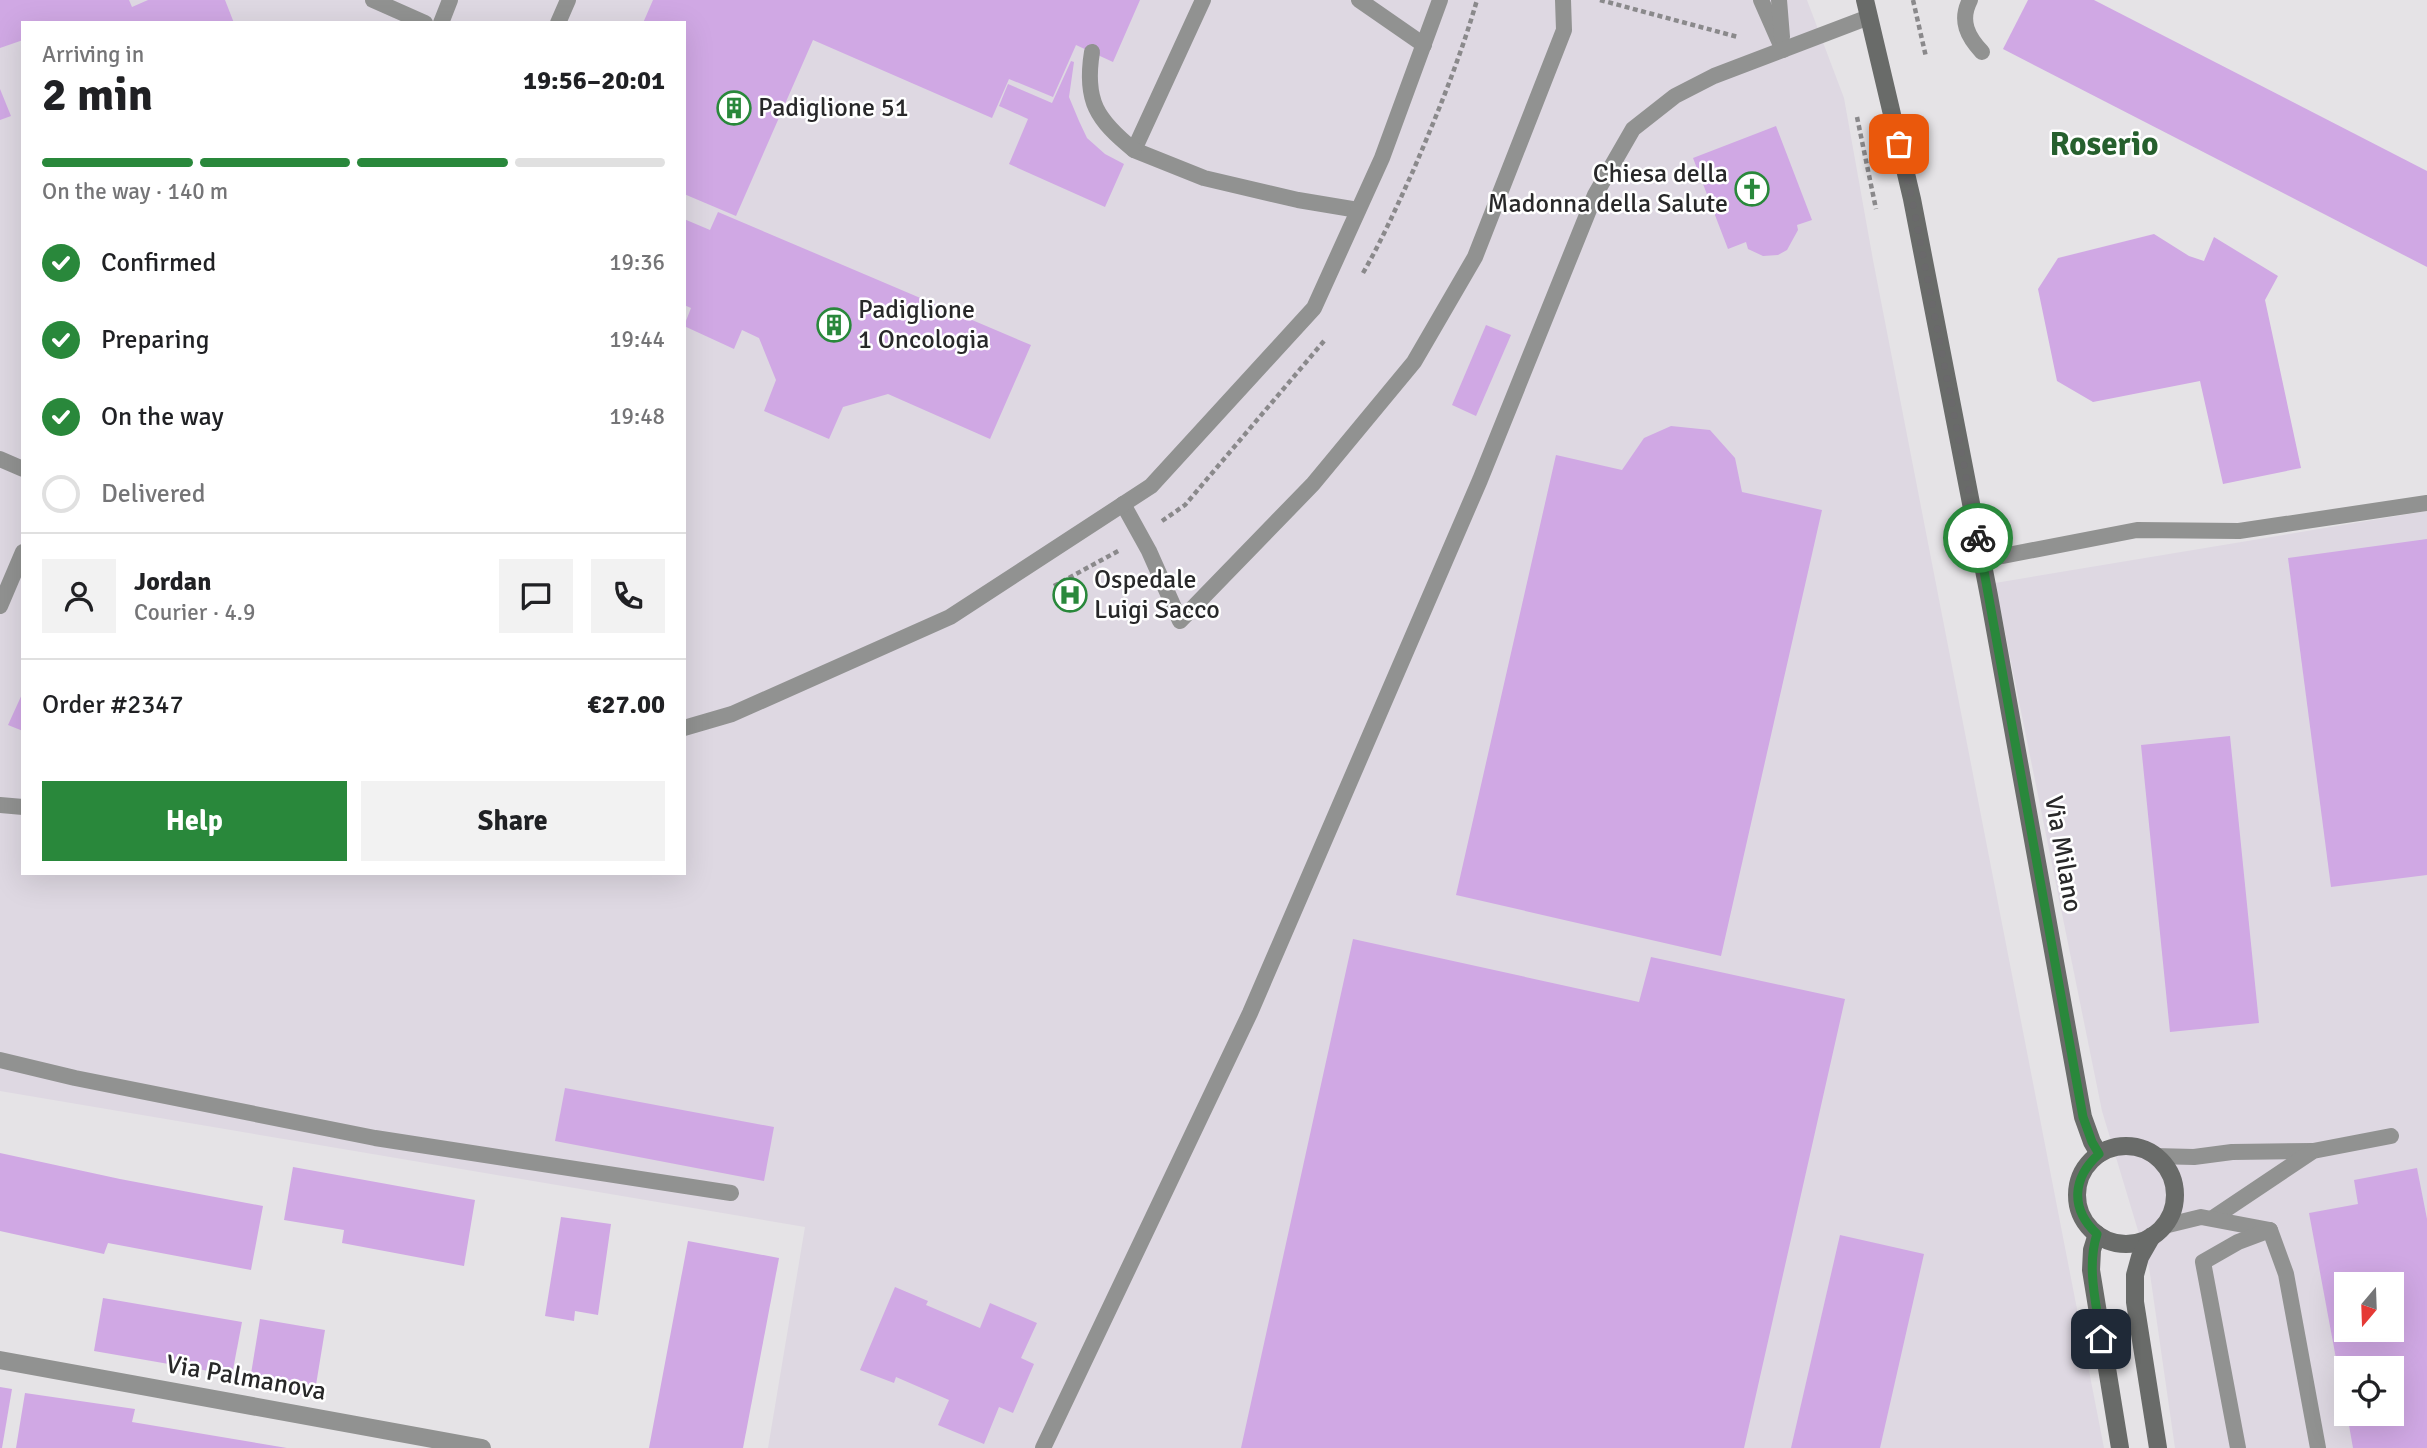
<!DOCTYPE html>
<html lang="en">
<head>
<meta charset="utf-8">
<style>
  :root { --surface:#fff; --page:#f2f2f2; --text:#202124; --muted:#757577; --line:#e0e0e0; --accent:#29883b }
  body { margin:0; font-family:Signika,sans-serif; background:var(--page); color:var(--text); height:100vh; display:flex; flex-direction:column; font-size:26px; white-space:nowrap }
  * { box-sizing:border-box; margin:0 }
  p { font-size:23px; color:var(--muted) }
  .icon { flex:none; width:38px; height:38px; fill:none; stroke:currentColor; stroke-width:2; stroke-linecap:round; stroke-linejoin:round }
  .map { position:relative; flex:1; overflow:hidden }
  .side { position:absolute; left:21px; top:21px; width:665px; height:854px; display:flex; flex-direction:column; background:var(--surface); border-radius:0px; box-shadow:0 7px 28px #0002 }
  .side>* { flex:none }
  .needle { width:46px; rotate:199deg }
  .tools { position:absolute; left:2334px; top:1272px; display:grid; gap:14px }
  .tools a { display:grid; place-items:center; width:70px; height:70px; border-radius:0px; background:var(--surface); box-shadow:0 7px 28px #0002; font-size:35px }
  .pin { position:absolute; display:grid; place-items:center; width:60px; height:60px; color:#fff; margin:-30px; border-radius:14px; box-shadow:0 4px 10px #0006 }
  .courier { position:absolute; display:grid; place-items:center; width:70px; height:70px; margin:-35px; border:5px solid #29883b; border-radius:50%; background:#fff; color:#222; box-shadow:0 2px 9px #0007 }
  .headline em { font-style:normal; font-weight:800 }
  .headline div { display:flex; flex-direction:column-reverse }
  .headline { display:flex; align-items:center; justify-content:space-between; height:119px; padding:0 21px }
  h1 { font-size:46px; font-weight:800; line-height:52px }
  .bar { display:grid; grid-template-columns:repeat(4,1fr); gap:10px 7px; align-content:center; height:84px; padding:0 21px }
  .bar i { height:9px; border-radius:5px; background:var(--line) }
  .bar .selected { background:var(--accent) }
  .bar p { grid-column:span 4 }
  .line { display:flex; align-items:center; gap:18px; padding:0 21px; border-top:2px solid var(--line) }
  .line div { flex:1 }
  .round { display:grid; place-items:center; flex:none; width:74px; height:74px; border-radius:0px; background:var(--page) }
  ol { padding:0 21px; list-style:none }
  li { display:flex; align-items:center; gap:21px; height:77px }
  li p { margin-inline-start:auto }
  li .icon { padding:7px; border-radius:50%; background:var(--accent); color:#fff; stroke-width:4 }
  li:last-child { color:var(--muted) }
  li i { width:38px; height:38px; border:4px solid var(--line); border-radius:50% }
  .cta { display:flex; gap:14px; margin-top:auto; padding:14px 21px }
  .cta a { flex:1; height:80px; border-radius:0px; background:var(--accent); color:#fff; font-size:28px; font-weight:800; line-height:80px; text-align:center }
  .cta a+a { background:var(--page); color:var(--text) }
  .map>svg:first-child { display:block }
</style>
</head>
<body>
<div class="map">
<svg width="2427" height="1448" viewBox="0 0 2427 1448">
  <rect width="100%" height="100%" fill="#e5e3e6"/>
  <g fill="#ded8e2" fill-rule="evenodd">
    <path d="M 0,0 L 1807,0 L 1844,98 L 1873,260 L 2104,1448 L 768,1448 L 805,1227 L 0,1091 ZM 23,23 L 684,23 L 684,873 L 23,873 Z"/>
    <path d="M 2427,511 L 2427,1448 L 2175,1448 L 2149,1267 L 2102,1111 L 1995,583 ZM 2347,1284 L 2392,1284 L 2392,1330 L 2347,1330 ZM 2347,1368 L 2392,1368 L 2392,1414 L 2347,1414 Z"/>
  </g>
  <g fill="#d0a8e4" fill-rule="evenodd">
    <path d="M 0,0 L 129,0 L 132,7 L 148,0 L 225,0 L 234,23 L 23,23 L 23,40 L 0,48 Z"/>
    <path d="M 653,0 L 1140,0 L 1113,62 L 1076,45 L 1053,97 L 1009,79 L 992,118 L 813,40 L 736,216 L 684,194 L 684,23 L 643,23 Z"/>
    <path d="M 2028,0 L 2094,0 L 2427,171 L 2427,267 L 2003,49 Z"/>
    <path d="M 1071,61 L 1074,62 L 1069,97 L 1079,121 L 1087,138 L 1105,154 L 1124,164 L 1105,207 L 1009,164 L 1028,119 L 999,106 L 1008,84 L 1052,103 Z"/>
    <path d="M 0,89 L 11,116 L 0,120 Z"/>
    <path d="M 1776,126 L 1812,220 L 1797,225 L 1798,230 L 1787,250 L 1778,255 L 1763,256 L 1748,249 L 1746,242 L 1728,249 L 1693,158 Z"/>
    <path d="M 718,212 L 1031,345 L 990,439 L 888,394 L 843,407 L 829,439 L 764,411 L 776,380 L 759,338 L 742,330 L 734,349 L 684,326 L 691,308 L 684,305 L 684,219 L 710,230 Z"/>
    <path d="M 2154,234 L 2189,256 L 2204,261 L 2214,237 L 2278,276 L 2265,300 L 2301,468 L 2223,484 L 2200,381 L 2093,402 L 2057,381 L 2038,289 L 2058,258 Z"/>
    <path d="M 1486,325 L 1511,335 L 1476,416 L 1452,405 Z"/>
    <path d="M 1671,426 L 1710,430 L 1735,458 L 1742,492 L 1822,510 L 1721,956 L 1456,895 L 1556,455 L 1622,470 L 1644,438 Z"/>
    <path d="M 2427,539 L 2427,875 L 2331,887 L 2288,558 Z"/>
    <path d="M 23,692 L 23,731 L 8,725 Z"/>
    <path d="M 2230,736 L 2259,1023 L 2170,1032 L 2141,745 Z"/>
    <path d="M 1353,939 L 1639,1002 L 1651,957 L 1845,999 L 1744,1448 L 1241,1448 Z"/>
    <path d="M 565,1088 L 774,1127 L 764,1181 L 555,1141 Z"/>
    <path d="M 0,1153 L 120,1179 L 263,1206 L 251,1270 L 108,1243 L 104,1254 L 0,1231 Z"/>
    <path d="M 293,1167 L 475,1200 L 464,1266 L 342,1243 L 344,1230 L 284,1220 Z"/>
    <path d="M 2417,1168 L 2427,1219 L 2427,1448 L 2353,1448 L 2347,1414 L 2392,1414 L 2392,1368 L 2347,1368 L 2345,1407 L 2309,1213 L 2358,1204 L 2354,1180 ZM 2347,1284 L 2392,1284 L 2392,1330 L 2347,1330 Z"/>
    <path d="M 561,1217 L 611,1224 L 598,1315 L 575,1311 L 574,1321 L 545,1316 Z"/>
    <path d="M 1840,1235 L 1924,1254 L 1880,1448 L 1791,1448 Z"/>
    <path d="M 688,1241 L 779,1258 L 743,1448 L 649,1448 Z"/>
    <path d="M 895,1287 L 928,1301 L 926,1305 L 980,1328 L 990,1303 L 1037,1323 L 1021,1358 L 1034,1364 L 1013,1413 L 999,1407 L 984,1444 L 938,1425 L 949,1400 L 896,1377 L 894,1383 L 860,1370 Z"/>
    <path d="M 103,1298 L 242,1322 L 232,1375 L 94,1351 Z"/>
    <path d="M 260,1319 L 325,1330 L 314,1397 L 249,1386 Z"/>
    <path d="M 0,1387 L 12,1389 L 2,1448 L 0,1448 Z"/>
    <path d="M 25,1393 L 135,1409 L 132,1422 L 287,1448 L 16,1448 Z"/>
  </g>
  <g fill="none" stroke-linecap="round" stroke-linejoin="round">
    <g stroke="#8a898b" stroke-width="4.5" stroke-dasharray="5 3.5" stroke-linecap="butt">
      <path d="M 1600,0 L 1738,37"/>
      <path d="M 1913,0 L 1926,57"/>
      <path d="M 1857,117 L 1876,209"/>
      <path d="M 1363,273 C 1382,240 1397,206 1413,171 C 1437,115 1460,59 1477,0"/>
      <path d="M 1162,521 L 1185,505 L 1324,341"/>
      <path d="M 1054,586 L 1120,550"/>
    </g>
    <g stroke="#919291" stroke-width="16">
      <path d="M 373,0 L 425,23"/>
      <path d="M 1203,0 L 1134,150 L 1204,178 L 1298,200 L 1358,210"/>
      <path d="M 1359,0 L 1424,45"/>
      <path d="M 1761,0 L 1783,50"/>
      <path d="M 1779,0 L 1782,37"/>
      <path d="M 1970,0 C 1959,21 1968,37 1982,52"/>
      <path d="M 441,23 L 450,0"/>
      <path d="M 558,23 L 568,0"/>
      <path d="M 1092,52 C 1084,101 1097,120 1134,150"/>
      <path d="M 0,459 L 23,469"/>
      <path d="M 1123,504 L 1149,551 L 1180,621 L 1313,484 L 1414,362 L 1475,257 L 1564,30 L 1563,0"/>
      <path d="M 1982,560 L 2137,530 L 2239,531 L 2427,503"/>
      <path d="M 0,606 L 23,552"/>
      <path d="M 684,728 L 732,714 L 950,617 L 1151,486 L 1314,308 L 1382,158 L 1440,0"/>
      <path d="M 0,805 L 23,807"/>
      <path d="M 0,1060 L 75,1078 L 375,1138 L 731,1193"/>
      <path d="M 2154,1156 L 2194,1157 L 2232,1152 L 2313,1151"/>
      <path d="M 2213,1218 L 2313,1151 L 2391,1136"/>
      <path d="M 2164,1226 L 2201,1217 L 2270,1230"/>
      <path d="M 1043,1448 L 1250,1013 L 1480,480 L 1595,195 L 1633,129 L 1675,96 L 1714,76 L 1869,17"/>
      <path d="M 2238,1448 L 2203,1262 L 2238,1242 L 2270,1230 L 2286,1274 L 2318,1448"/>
    </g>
    <path stroke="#919291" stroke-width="18" d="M 0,1360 L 482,1448"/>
    <g stroke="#696b69" stroke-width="18">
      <path d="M 1865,0 L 1912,199 L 1989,596 L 2083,1117 L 2092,1142 L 2099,1154"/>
      <circle cx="2126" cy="1195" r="49"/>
      <path d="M 2097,1234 L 2092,1250 L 2091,1270 L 2120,1448"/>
      <path d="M 2152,1236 L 2140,1257 L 2135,1275 L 2135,1302 L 2158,1448"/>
    </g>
  </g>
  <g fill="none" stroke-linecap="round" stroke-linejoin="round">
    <path stroke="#6a696b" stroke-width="7" stroke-dasharray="0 12.6" d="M 1899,144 L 1912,199 L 1978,538"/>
    <path stroke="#29883b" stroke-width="9" d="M 1978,538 L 2083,1117 L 2092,1142 L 2099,1154 C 2072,1178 2070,1209 2097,1234 C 2086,1268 2097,1305 2101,1339"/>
  </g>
  <defs>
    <symbol id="building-ring" viewBox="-11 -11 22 22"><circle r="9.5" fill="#fff" stroke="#29883b" stroke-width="1.5"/><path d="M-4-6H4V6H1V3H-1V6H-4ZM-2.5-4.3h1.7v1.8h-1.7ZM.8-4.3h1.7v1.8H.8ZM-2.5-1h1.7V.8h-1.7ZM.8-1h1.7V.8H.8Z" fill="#29883b"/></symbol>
    <symbol id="church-ring" viewBox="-11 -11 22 22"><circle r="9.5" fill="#fff" stroke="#29883b" stroke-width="1.5"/><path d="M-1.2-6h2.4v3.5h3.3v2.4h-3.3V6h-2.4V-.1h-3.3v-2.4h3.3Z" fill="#29883b"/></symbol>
    <symbol id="hospital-ring" viewBox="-11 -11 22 22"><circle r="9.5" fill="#fff" stroke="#29883b" stroke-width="1.5"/><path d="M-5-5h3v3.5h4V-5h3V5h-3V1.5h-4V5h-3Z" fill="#29883b"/></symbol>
  </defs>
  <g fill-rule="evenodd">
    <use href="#building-ring" x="715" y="89" width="38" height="38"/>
    <use href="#church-ring" x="1733" y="170" width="38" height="38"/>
    <use href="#building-ring" x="815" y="306" width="38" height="38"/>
    <use href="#hospital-ring" x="1051" y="576" width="38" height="38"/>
  </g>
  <g text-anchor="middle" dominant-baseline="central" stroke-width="5" stroke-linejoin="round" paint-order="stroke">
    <g font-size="26" fill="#282829" stroke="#fff" text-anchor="start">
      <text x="758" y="108">Padiglione 51</text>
      <text x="1728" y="174" text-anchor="end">Chiesa della<tspan x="1728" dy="30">Madonna della Salute</tspan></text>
      <text x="858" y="310">Padiglione<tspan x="858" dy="30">1 Oncologia</tspan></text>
      <text x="1094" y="580">Ospedale<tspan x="1094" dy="30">Luigi Sacco</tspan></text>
    </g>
    <g font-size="26" fill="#282829" stroke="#fff">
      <text transform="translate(2063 854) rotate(80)">Via Milano</text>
      <text transform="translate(246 1378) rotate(10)">Via Palmanova</text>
    </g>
    <g font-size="33" font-weight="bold" fill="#26602e" stroke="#fff">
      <text x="2104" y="144">Roserio</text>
    </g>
  </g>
</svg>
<div class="tools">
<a><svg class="needle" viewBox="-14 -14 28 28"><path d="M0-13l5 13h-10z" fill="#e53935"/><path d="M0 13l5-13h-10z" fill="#757577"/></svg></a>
<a><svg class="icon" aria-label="locate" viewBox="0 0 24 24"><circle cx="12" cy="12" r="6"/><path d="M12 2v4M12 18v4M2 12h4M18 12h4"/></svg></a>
</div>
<div class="pin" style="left:1899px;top:144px;background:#ea580c"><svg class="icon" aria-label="bag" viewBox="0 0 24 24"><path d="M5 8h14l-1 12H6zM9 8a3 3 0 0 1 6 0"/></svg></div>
<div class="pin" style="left:2101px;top:1339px;background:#1f2937"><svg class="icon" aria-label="home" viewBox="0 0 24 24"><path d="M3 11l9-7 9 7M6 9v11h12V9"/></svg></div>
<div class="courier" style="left:1978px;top:538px"><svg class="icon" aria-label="bike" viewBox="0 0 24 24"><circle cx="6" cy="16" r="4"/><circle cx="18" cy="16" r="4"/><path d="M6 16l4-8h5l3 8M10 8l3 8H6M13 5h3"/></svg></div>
<section class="side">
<div class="headline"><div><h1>2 min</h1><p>Arriving in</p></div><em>19:56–20:01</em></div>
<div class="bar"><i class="selected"></i><i class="selected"></i><i class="selected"></i><i></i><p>On the way · 140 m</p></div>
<ol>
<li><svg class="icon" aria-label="check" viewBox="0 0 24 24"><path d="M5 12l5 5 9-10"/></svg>Confirmed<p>19:36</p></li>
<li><svg class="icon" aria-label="check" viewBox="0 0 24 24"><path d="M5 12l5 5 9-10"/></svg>Preparing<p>19:44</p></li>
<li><svg class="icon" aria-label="check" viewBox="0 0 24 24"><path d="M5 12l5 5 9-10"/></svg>On the way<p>19:48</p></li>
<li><i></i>Delivered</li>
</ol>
<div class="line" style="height:126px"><a class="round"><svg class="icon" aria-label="person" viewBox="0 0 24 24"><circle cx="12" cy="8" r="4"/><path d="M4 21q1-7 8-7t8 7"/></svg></a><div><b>Jordan</b><p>Courier · 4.9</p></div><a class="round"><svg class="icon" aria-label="chat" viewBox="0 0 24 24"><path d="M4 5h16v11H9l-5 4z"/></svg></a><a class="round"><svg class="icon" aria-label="phone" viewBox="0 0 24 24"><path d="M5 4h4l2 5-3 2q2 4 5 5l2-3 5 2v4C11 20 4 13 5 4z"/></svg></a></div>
<div class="line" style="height:91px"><div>Order #2347</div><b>€27.00</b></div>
<div class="cta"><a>Help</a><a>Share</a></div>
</section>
</div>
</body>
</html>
